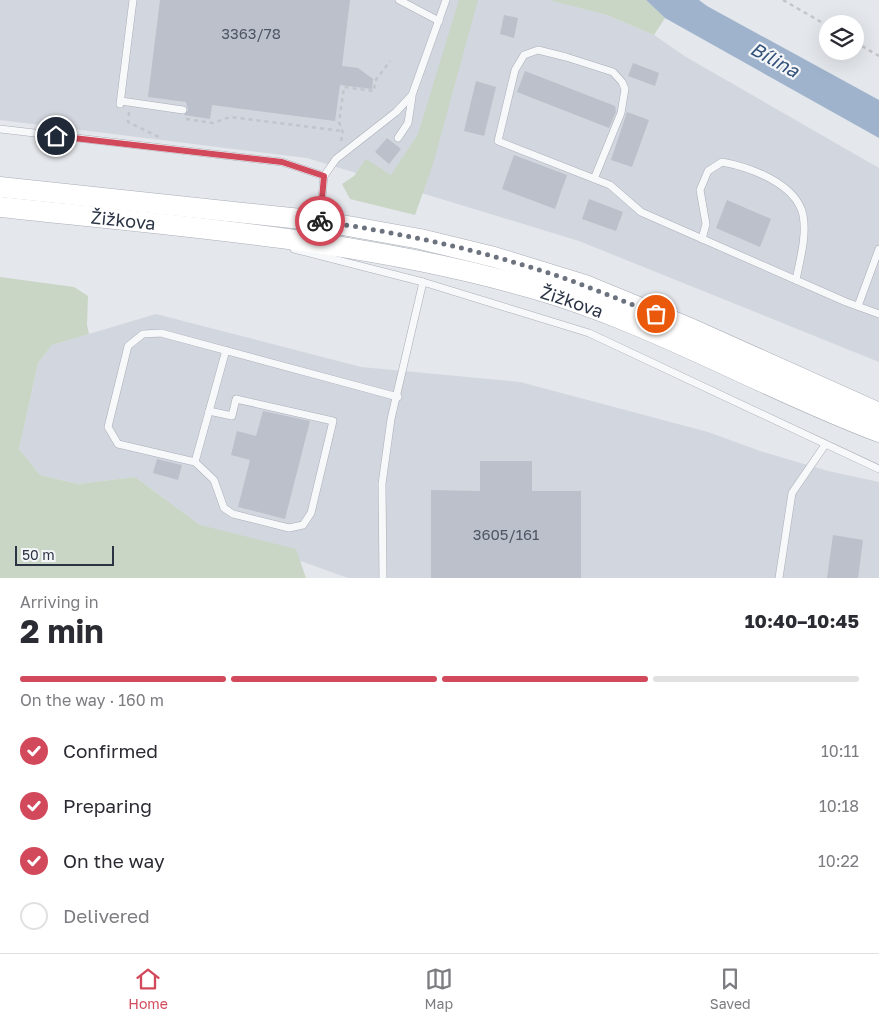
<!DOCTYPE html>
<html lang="en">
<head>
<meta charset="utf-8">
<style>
  :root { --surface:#fff; --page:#f2f2f3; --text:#2b2b33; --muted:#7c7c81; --line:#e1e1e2; --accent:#d1495b }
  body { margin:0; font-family:"Golos Text",sans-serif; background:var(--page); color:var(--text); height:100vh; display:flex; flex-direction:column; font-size:19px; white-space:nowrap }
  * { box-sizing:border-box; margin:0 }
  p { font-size:16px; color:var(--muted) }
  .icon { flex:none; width:28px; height:28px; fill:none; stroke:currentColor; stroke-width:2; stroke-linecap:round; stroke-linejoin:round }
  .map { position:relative; height:578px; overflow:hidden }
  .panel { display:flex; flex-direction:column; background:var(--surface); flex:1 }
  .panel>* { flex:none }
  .tools { position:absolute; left:819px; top:15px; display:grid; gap:10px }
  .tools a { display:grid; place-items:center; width:45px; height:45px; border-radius:50%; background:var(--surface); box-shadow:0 5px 20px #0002; font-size:25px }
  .scale { position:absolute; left:15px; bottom:12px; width:99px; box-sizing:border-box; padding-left:5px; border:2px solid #2b3445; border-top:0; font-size:14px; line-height:18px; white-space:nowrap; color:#2b3445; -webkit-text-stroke:4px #f4f6f9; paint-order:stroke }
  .pin { position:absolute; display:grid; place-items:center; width:42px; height:42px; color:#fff; margin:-21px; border:2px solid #fff; border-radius:50%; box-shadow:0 1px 5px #0007 }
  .courier { position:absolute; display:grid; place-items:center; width:50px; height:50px; margin:-25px; border:4px solid #d1495b; border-radius:50%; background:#fff; color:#222; box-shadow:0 1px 6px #0007 }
  .headline em { font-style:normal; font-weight:700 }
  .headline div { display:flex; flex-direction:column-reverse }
  .headline { display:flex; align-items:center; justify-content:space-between; height:85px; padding:0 20px }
  h1 { font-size:32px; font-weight:700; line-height:38px }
  .bar { display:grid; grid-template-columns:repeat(4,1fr); gap:8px 5px; align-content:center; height:60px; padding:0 20px }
  .bar i { height:6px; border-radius:4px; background:var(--line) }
  .bar .selected { background:var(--accent) }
  .bar p { grid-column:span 4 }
  ol { padding:0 20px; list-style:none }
  li { display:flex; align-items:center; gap:15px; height:55px }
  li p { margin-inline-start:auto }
  li .icon { padding:5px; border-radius:50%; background:var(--accent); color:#fff; stroke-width:4 }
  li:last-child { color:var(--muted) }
  li i { width:28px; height:28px; border:2px solid var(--line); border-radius:50% }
  .dock { display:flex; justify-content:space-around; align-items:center; height:70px; border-top:1px solid var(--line); background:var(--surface); font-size:14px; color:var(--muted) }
  .dock a { display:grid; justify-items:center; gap:2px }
  .dock .selected { color:var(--accent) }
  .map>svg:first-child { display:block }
</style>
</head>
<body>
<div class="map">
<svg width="879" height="578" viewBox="0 0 879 578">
  <rect width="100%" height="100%" fill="#e4e7ec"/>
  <g fill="#d2d6de">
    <path d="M 0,0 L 551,0 L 607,15 L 654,35 L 686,57 L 879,168 L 879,362 L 579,241 L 307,158 L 0,120 Z"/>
    <path d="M 156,314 L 361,367 L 520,382 L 708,432 L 763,452 L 828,471 L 879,482 L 879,578 L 348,578 L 200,525 L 135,477 L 78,484 L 40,475 L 19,449 L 38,363 L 52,345 Z"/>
  </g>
  <g fill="#c9d6c5">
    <path d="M 459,0 L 478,0 L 433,164 L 415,215 L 350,199 L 342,184 L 354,176 L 366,159 L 391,175 L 418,134 Z"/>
    <path d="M 549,0 L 646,0 L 665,18 L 654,35 L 607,15 Z"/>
    <path d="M 0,277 L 74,287 L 88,296 L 87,325 L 89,334 L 52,345 L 38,363 L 19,449 L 40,475 L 78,484 L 135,477 L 200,525 L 296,549 L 306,578 L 0,578 Z"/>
  </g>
  <path fill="#9fb4cc" d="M 646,0 L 699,0 L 707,6 L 879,100 L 879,138 L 665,18 Z"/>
  <g fill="#bbc0ca">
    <path d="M 160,0 L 350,0 L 342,66 L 358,68 L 373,79 L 372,89 L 340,85 L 335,121 L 212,105 L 210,119 L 184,115 L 188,110 L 186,102 L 148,97 Z"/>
    <path d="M 504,15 L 518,18 L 514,38 L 500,34 Z"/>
    <path d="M 633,63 L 659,73 L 655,86 L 628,76 Z"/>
    <path d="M 525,71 L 615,106 L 616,112 L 609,128 L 517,92 Z"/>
    <path d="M 476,81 L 496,87 L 484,136 L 464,131 Z"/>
    <path d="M 627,112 L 649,120 L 632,167 L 611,160 Z"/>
    <path d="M 387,138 L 401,149 L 389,164 L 375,152 Z"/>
    <path d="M 514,155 L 567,175 L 555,209 L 502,189 Z"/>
    <path d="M 589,199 L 623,212 L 616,231 L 582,219 Z"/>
    <path d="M 727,200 L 771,219 L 760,247 L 716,228 Z"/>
    <path d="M 263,411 L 310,421 L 285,519 L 238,507 L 250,460 L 231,455 L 237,431 L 256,436 Z"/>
    <path d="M 157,459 L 182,465 L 178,480 L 153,473 Z"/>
    <path d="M 480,461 L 532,461 L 532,491 L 581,491 L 581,578 L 431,578 L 431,490 L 480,491 Z"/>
    <path d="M 833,535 L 863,540 L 858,578 L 827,578 Z"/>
  </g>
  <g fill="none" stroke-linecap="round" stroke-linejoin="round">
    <defs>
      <g id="lane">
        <path d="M 399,0 L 439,21"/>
        <path d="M 121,101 L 183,110"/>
        <path d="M 120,104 L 133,0"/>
        <path d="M 0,129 L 282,162 L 324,176 L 318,242"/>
        <path d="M 398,138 L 408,123 L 412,97"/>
        <path d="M 324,176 L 336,159 L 396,112 L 412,95 L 446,0"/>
        <path d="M 594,179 L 621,113 L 625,89 L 622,82 L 613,72 L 566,57 L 538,50 L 524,55 L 515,70 L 498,141 L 610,185 L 641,212 L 846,302 L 879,314"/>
        <path d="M 702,239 L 706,224 L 700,190 L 708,171 L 722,162 C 749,167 796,183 803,215 C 807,236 800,259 796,280"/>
        <path d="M 294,249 L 423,282 L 589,333 L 879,469"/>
        <path d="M 858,306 L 879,249"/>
        <path d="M 226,350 L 195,462 L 118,444 L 108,427 L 128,346 L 143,334 L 161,333 L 398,397"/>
        <path d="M 195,462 L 214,480 L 224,508 L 233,514 L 289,528 L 303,525 L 311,513 L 333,421 L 236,399 L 232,416 L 209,411"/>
        <path d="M 383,578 L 382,484 L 391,419 L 423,282"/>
        <path d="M 779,578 L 792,493 L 825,445"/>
      </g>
      <g id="secondary">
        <path d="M 0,187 L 320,221 L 420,239 L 494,257 L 585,285 L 692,329 L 879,413"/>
        <path id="s1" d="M 0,207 C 174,226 362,239 531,288 C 652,322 762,388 879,432"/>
      </g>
    </defs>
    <use href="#lane" stroke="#a9aeb7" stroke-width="8"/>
    <use href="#secondary" stroke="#a9aeb7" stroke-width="21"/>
    <g stroke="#c2c5cb" stroke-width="2.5" stroke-dasharray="4 4" stroke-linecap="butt">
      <path d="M 783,0 L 828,26"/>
      <path d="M 855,42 L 879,56"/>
      <path d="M 129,112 L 128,122 L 159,137"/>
      <path d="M 186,119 L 213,123 L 230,117 L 342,131"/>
      <path d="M 341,141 L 343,133 L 339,122 L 344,87 L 374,91 L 375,81 L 390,61"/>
    </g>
    <use href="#lane" stroke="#f7f8fa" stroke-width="7"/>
    <use href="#secondary" stroke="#fff" stroke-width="20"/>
  </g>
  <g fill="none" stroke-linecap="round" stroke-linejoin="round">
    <path stroke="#6c737f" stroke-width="5" stroke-dasharray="0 9" d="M 320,221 C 394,232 468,247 539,270 C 579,282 617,299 656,314"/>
    <path stroke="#d1495b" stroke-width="6" d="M 56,136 L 282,162 L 324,176 L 320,221"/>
  </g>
  <g text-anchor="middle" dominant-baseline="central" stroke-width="4.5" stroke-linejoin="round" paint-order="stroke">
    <g font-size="15" fill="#4f5766">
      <text x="251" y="33">3363/78</text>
      <text x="506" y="534">3605/161</text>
    </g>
    <g font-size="18" fill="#2b3445" stroke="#f4f6f9">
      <text stroke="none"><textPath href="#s1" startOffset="124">Žižkova</textPath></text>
      <text stroke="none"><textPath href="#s1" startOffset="581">Žižkova</textPath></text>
    </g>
    <g font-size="19" font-style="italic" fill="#34527a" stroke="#f4f6f9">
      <text transform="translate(775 59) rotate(29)">Bílina</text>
    </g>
  </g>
</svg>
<div class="tools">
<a><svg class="icon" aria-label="layers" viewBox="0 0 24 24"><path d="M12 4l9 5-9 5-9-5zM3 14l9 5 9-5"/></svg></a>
</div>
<div class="scale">50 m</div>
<div class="pin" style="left:656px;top:314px;background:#ea580c"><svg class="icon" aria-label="bag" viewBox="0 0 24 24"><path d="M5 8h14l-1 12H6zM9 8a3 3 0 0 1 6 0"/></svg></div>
<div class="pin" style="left:56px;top:136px;background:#1f2937"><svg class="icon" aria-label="home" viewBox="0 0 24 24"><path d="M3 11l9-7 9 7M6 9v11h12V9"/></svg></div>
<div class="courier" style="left:320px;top:221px"><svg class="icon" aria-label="bike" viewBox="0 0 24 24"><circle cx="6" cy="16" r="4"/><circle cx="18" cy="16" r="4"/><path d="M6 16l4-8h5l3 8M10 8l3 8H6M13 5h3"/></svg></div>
</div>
<section class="panel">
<div class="headline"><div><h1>2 min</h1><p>Arriving in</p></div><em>10:40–10:45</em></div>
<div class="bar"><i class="selected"></i><i class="selected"></i><i class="selected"></i><i></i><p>On the way · 160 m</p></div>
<ol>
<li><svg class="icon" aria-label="check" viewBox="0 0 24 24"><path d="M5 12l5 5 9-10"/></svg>Confirmed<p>10:11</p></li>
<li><svg class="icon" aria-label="check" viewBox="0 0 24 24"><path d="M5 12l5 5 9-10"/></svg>Preparing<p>10:18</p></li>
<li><svg class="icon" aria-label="check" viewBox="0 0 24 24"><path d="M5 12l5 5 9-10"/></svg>On the way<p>10:22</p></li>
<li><i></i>Delivered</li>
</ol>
</section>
<nav class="dock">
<a class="selected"><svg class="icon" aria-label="home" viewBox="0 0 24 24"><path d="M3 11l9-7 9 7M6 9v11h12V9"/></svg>Home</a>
<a><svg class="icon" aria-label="map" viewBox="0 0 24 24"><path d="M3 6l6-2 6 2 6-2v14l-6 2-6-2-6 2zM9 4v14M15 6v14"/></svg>Map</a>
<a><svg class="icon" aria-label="saved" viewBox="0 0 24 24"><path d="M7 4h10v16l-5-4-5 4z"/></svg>Saved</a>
</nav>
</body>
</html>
